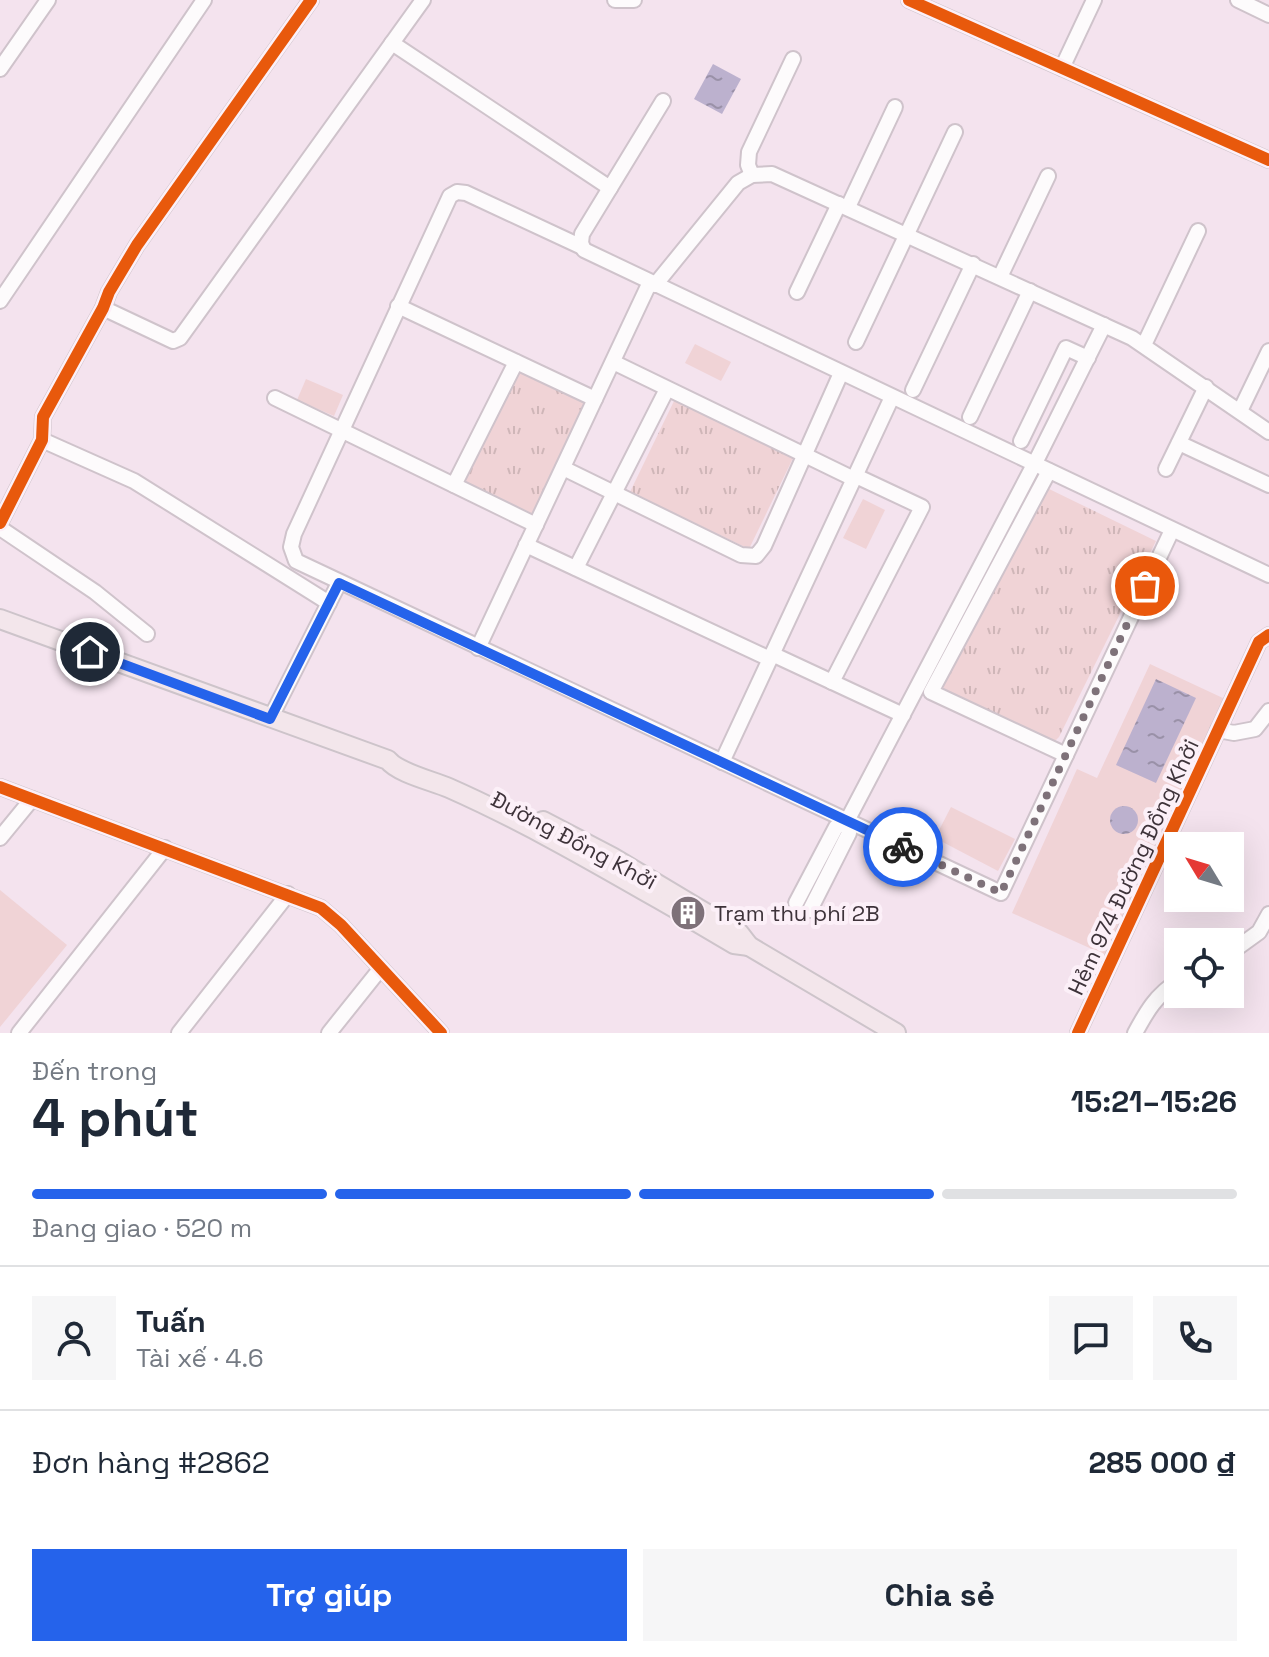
<!DOCTYPE html>
<html lang="vi">
<head>
<meta charset="utf-8">
<style>
  :root { --surface:#fff; --page:#f6f6f7; --text:#1f2937; --muted:#747a83; --line:#e0e1e3; --accent:#2563eb }
  body { margin:0; font-family:"Space Grotesk",sans-serif; background:var(--page); color:var(--text); height:100vh; display:flex; flex-direction:column; font-size:30px; white-space:nowrap }
  * { box-sizing:border-box; margin:0 }
  p { font-size:26px; color:var(--muted) }
  .icon { flex:none; width:44px; height:44px; fill:none; stroke:currentColor; stroke-width:2; stroke-linecap:round; stroke-linejoin:round }
  .map { position:relative; height:1033px; overflow:hidden }
  .details { display:flex; flex-direction:column; background:var(--surface); flex:1 }
  .details>* { flex:none }
  .needle { width:52px; rotate:308deg }
  .tools { position:absolute; left:1164px; top:832px; display:grid; gap:16px }
  .tools a { display:grid; place-items:center; width:80px; height:80px; border-radius:0px; background:var(--surface); box-shadow:0 8px 32px #0002; font-size:40px }
  .pin { position:absolute; display:grid; place-items:center; width:68px; height:68px; color:#fff; margin:-34px; border:4px solid #fff; border-radius:50%; box-shadow:0 2px 8px #0007 }
  .courier { position:absolute; display:grid; place-items:center; width:80px; height:80px; margin:-40px; border:6px solid #2563eb; border-radius:50%; background:#fff; color:#222; box-shadow:0 2px 10px #0007 }
  .head em { font-style:normal; font-weight:600 }
  .head div { display:flex; flex-direction:column-reverse }
  .head { display:flex; align-items:center; justify-content:space-between; height:136px; padding:0 32px }
  h1 { font-size:52px; font-weight:600; line-height:60px }
  .bar { display:grid; grid-template-columns:repeat(4,1fr); gap:12px 8px; align-content:center; height:96px; padding:0 32px }
  .bar i { height:10px; border-radius:6px; background:var(--line) }
  .bar .active { background:var(--accent) }
  .bar p { grid-column:span 4 }
  .line { display:flex; align-items:center; gap:20px; padding:0 32px; border-top:2px solid var(--line) }
  .line div { flex:1 }
  .round { display:grid; place-items:center; flex:none; width:84px; height:84px; border-radius:0px; background:var(--page) }
  .button { display:flex; gap:16px; margin-top:auto; padding:16px 32px }
  .button a { flex:1; height:92px; border-radius:0px; background:var(--accent); color:#fff; font-size:32px; font-weight:600; line-height:92px; text-align:center }
  .button a+a { background:var(--page); color:var(--text) }
  .map>svg:first-child { display:block }
</style>
</head>
<body>
<div class="map">
<svg width="1269" height="1033" viewBox="0 0 1269 1033">
  <defs>
    <pattern id="grass-tufts" width="24" height="20" patternUnits="userSpaceOnUse" patternTransform="scale(2)"><rect width="24" height="20" fill="#f0d3d6"/><path d="M3 7l-1-3M5 7V3M7 7l1-3M15 17l-1-3M17 17v-4M19 17l1-3" fill="none" stroke="#cfb6b8"/></pattern>
    <pattern id="water-ripples" width="26" height="14" patternUnits="userSpaceOnUse" patternTransform="scale(2)"><rect width="26" height="14" fill="#bcb1ce"/><path d="M2 4q2-2 4 0t4 0M15 11q2-2 4 0t4 0" fill="none" stroke="#9a91a8"/></pattern>
  </defs>
  <rect width="100%" height="100%" fill="#f4e3ee"/>
  <g fill="url(#grass-tufts)">
    <path d="M 518,368 L 587,401 L 532,516 L 462,483 Z"/>
    <path d="M 675,399 L 794,456 L 749,549 L 630,492 Z"/>
    <path d="M 1045,487 L 1156,541 L 1059,737 L 1053,743 L 945,691 L 943,686 Z"/>
  </g>
  <g fill="#f0d3d6">
    <path d="M 695,344 L 731,362 L 721,381 L 685,363 Z"/>
    <path d="M 306,379 L 343,395 L 334,416 L 297,400 Z"/>
    <path d="M 863,499 L 885,510 L 866,549 L 843,538 Z"/>
    <path d="M 1150,664 L 1225,699 L 1105,955 L 1012,913 L 1077,769 L 1097,778 Z"/>
    <path d="M 951,807 L 1015,839 L 998,871 L 935,838 Z"/>
    <path d="M 0,890 L 67,945 L 0,1027 Z"/>
  </g>
  <g fill="url(#water-ripples)">
    <path d="M 713,64 L 741,79 L 722,114 L 694,99 Z"/>
    <path d="M 1156,679 L 1196,698 L 1156,783 L 1116,765 Z"/>
    <circle cx="1124" cy="820" r="14"/>
  </g>
  <g fill="none" stroke-linecap="round" stroke-linejoin="round">
    <defs>
      <g id="minor">
        <path d="M 615,0 L 634,0"/>
        <path d="M 909,0 L 1269,160"/>
        <path d="M 1238,0 L 1269,15"/>
        <path d="M 392,43 L 610,188"/>
        <path d="M 1062,68 L 1094,0"/>
        <path d="M 0,69 L 48,0"/>
        <path d="M 663,101 L 582,234 L 581,243 L 584,250 L 1269,575"/>
        <path d="M 752,175 L 748,165 L 749,152 L 793,59"/>
        <path d="M 848,207 L 895,107"/>
        <path d="M 582,247 L 466,193 L 457,192 L 450,196 L 294,534 L 291,547 L 296,561 L 1001,893 L 1172,530"/>
        <path d="M 1000,277 L 1048,176"/>
        <path d="M 655,285 L 738,183 L 752,175 L 772,174 L 1132,338 L 1269,432"/>
        <path d="M 797,292 L 839,204"/>
        <path d="M 0,301 L 204,0"/>
        <path d="M 398,306 L 595,399"/>
        <path d="M 103,308 L 173,341 L 180,338 L 423,0"/>
        <path d="M 856,342 L 955,132"/>
        <path d="M 1144,345 L 1198,231"/>
        <path d="M 613,362 L 854,479"/>
        <path d="M 913,390 L 973,264"/>
        <path d="M 275,398 L 536,525"/>
        <path d="M 1240,411 L 1269,351"/>
        <path d="M 970,417 L 1030,291"/>
        <path d="M 42,440 L 134,481 L 329,603"/>
        <path d="M 1021,441 L 1066,348 L 1088,358"/>
        <path d="M 1179,443 L 1269,485"/>
        <path d="M 563,468 L 741,555 L 756,556 L 764,546 L 841,373"/>
        <path d="M 1166,469 L 1206,387"/>
        <path d="M 1049,471 L 931,692 L 1066,755"/>
        <path d="M 454,485 L 516,362"/>
        <path d="M 0,523 L 42,440 L 43,417 L 103,308 L 109,292 L 137,245 L 311,0"/>
        <path d="M 0,528 L 95,592 L 147,634"/>
        <path d="M 526,545 L 770,659"/>
        <path d="M 576,568 L 667,389"/>
        <path d="M 478,648 L 650,282"/>
        <path d="M 772,654 L 903,715"/>
        <path d="M 832,682 L 922,507 L 856,476"/>
        <path d="M 270,719 L 339,583"/>
        <path d="M 1218,730 L 1234,733 L 1255,729 L 1269,711"/>
        <path d="M 722,762 L 892,397"/>
        <path d="M 0,787 L 321,908 L 341,925 L 441,1033"/>
        <path d="M 0,838 L 32,799"/>
        <path d="M 796,903 L 836,827 L 847,821"/>
        <path d="M 810,910 L 849,833 L 847,821 L 1039,455 L 1104,325"/>
        <path d="M 1230,953 L 1259,932 L 1269,914"/>
        <path d="M 19,1033 L 165,848"/>
        <path d="M 179,1033 L 288,894"/>
        <path d="M 329,1033 L 381,968"/>
        <path d="M 1078,1033 L 1259,642 L 1269,635"/>
        <path d="M 1135,1033 C 1147,1011 1156,995 1178,981"/>
      </g>
      <g id="major">
        <path d="M 0,619 L 388,760 C 398,773 433,781 449,788 C 528,823 603,867 678,910"/>
        <path d="M 543,821 L 612,857 L 739,933 L 749,946 L 896,1033"/>
        <path d="M 695,921 L 734,944 L 749,946"/>
      </g>
    </defs>
    <use href="#minor" stroke="#cfc3cb" stroke-width="18"/>
    <use href="#major" stroke="#cdc4ca" stroke-width="22"/>
    <use href="#minor" stroke="#fdfbfc" stroke-width="14"/>
    <use href="#major" stroke="#f3e6eb" stroke-width="18"/>
    <defs>
      <g id="cycleway">
        <path d="M 909,0 L 1269,160"/>
        <path d="M 0,523 L 42,440 L 43,417 L 103,308 L 109,292 L 137,245 L 311,0"/>
        <path d="M 0,787 L 321,908 L 341,925 L 441,1033"/>
        <path d="M 1078,1033 L 1259,642 L 1269,635"/>
      </g>
    </defs>
    <use href="#cycleway" stroke="#fcf0f8" stroke-width="17"/>
    <use href="#cycleway" stroke="#e8590c" stroke-width="12"/>
  </g>
  <g fill="none" stroke-linecap="round" stroke-linejoin="round">
    <path stroke="#7e7179" stroke-width="8" stroke-dasharray="0 14.4" d="M 903,847 L 1001,893 L 1145,586"/>
    <path stroke="#2563eb" stroke-width="10" d="M 90,652 L 270,719 L 339,583 L 903,847"/>
  </g>
  <defs>
    <symbol id="building-disc" viewBox="-11 -11 22 22"><circle r="9.5" fill="#7e7179" stroke="#fcf0f8"/><path d="M-4-6H4V6H1V3H-1V6H-4ZM-2.5-4.3h1.7v1.8h-1.7ZM.8-4.3h1.7v1.8H.8ZM-2.5-1h1.7V.8h-1.7ZM.8-1h1.7V.8H.8Z" fill="#fff"/></symbol>
  </defs>
  <g fill-rule="evenodd">
    <use href="#building-disc" x="668" y="893" width="40" height="40"/>
  </g>
  <g text-anchor="middle" dominant-baseline="central" stroke-width="8" stroke-linejoin="round" paint-order="stroke">
    <g font-size="22" fill="#3e333a" stroke="#fcf0f8">
      <text transform="translate(574 840) rotate(28)">Đường Đồng Khởi</text>
      <text transform="translate(1133 867) rotate(-65)">Hẻm 974 Đường Đồng Khởi</text>
    </g>
    <g font-size="22" fill="#3e333a" stroke="#fcf0f8" text-anchor="start">
      <text x="714" y="913">Trạm thu phí 2B</text>
    </g>
  </g>
</svg>
<div class="tools">
<a><svg class="needle" viewBox="-14 -14 28 28"><path d="M0-13l5 13h-10z" fill="#e53935"/><path d="M0 13l5-13h-10z" fill="#747a83"/></svg></a>
<a><svg class="icon" aria-label="locate" viewBox="0 0 24 24"><circle cx="12" cy="12" r="6"/><path d="M12 2v4M12 18v4M2 12h4M18 12h4"/></svg></a>
</div>
<div class="pin" style="left:1145px;top:586px;background:#ea580c"><svg class="icon" aria-label="bag" viewBox="0 0 24 24"><path d="M5 8h14l-1 12H6zM9 8a3 3 0 0 1 6 0"/></svg></div>
<div class="pin" style="left:90px;top:652px;background:#1f2937"><svg class="icon" aria-label="home" viewBox="0 0 24 24"><path d="M3 11l9-7 9 7M6 9v11h12V9"/></svg></div>
<div class="courier" style="left:903px;top:847px"><svg class="icon" aria-label="bike" viewBox="0 0 24 24"><circle cx="6" cy="16" r="4"/><circle cx="18" cy="16" r="4"/><path d="M6 16l4-8h5l3 8M10 8l3 8H6M13 5h3"/></svg></div>
</div>
<section class="details">
<div class="head"><div><h1>4 phút</h1><p>Đến trong</p></div><em>15:21–15:26</em></div>
<div class="bar"><i class="active"></i><i class="active"></i><i class="active"></i><i></i><p>Đang giao · 520 m</p></div>
<div class="line" style="height:144px"><a class="round"><svg class="icon" aria-label="person" viewBox="0 0 24 24"><circle cx="12" cy="8" r="4"/><path d="M4 21q1-7 8-7t8 7"/></svg></a><div><b>Tuấn</b><p>Tài xế · 4.6</p></div><a class="round"><svg class="icon" aria-label="chat" viewBox="0 0 24 24"><path d="M4 5h16v11H9l-5 4z"/></svg></a><a class="round"><svg class="icon" aria-label="phone" viewBox="0 0 24 24"><path d="M5 4h4l2 5-3 2q2 4 5 5l2-3 5 2v4C11 20 4 13 5 4z"/></svg></a></div>
<div class="line" style="height:104px"><div>Đơn hàng #2862</div><b>285 000 ₫</b></div>
<div class="button"><a>Trợ giúp</a><a>Chia sẻ</a></div>
</section>
</body>
</html>
